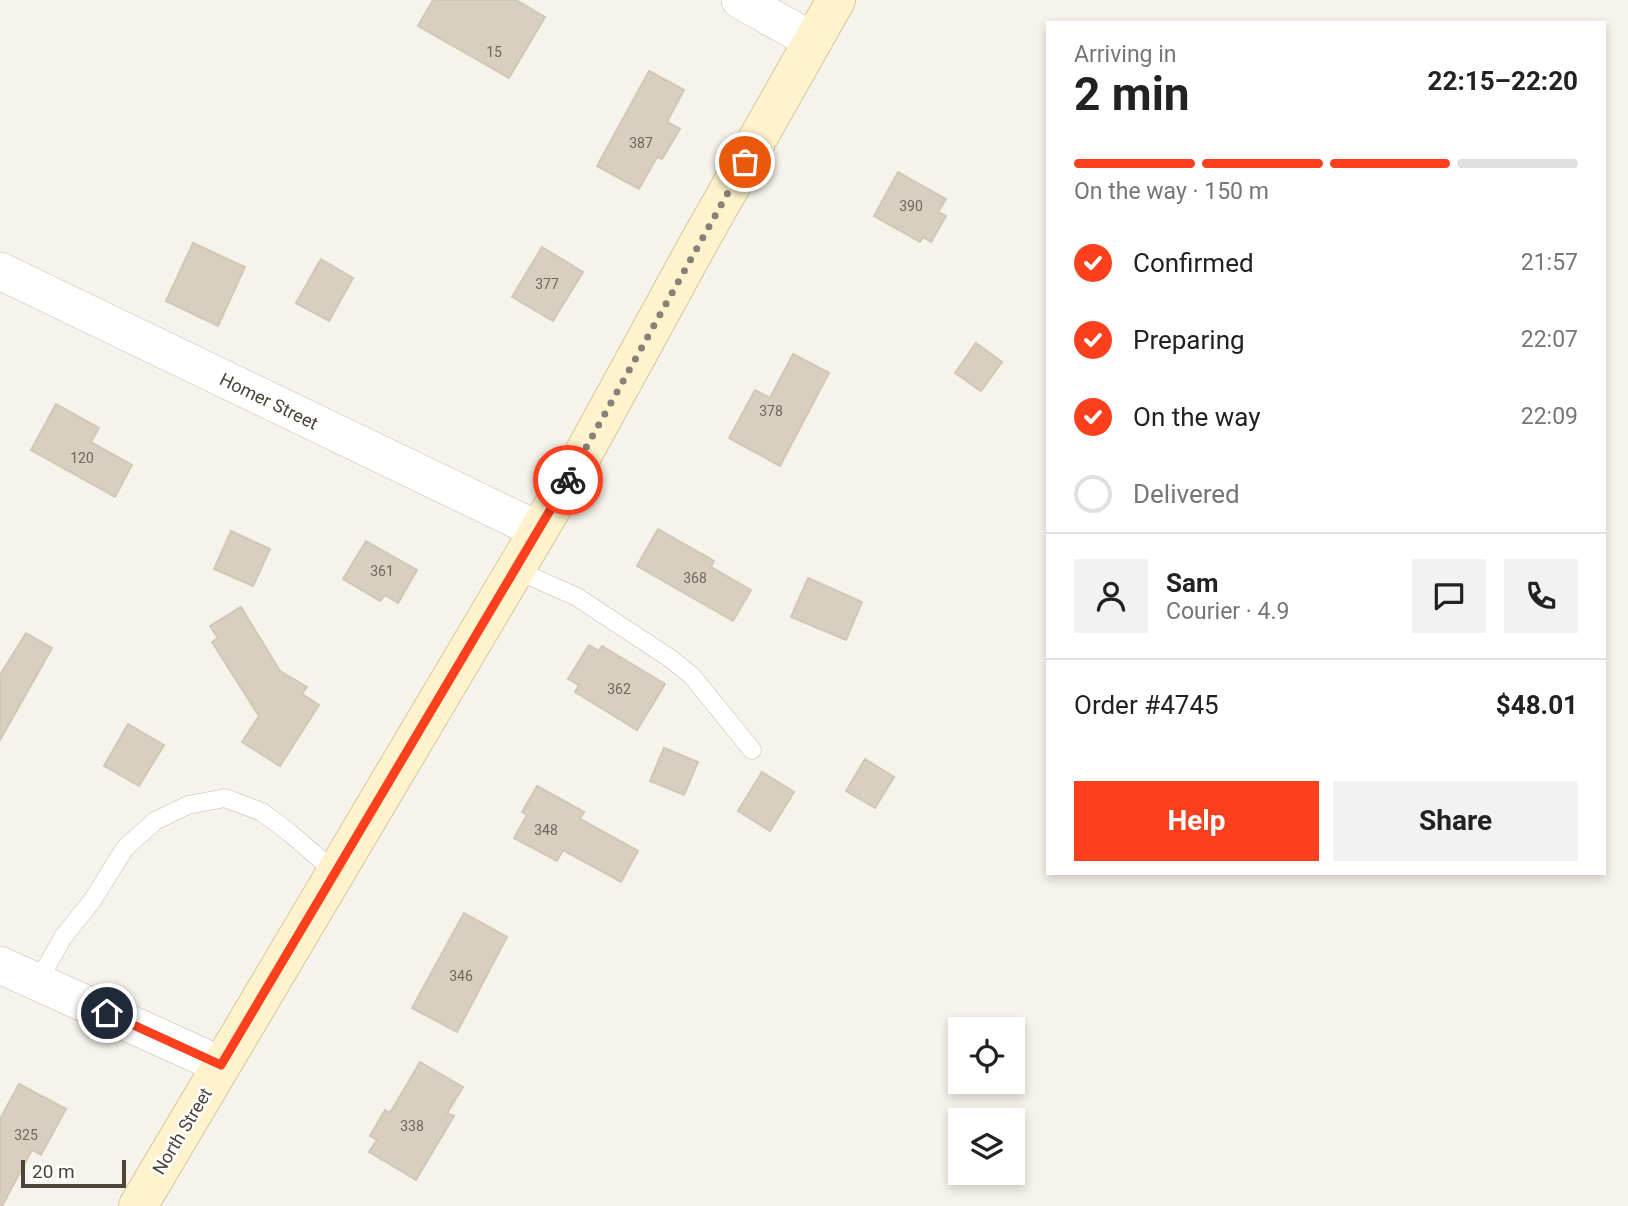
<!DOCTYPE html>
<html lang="en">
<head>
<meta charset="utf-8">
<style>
  :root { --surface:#fff; --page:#f2f2f2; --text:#222; --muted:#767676; --line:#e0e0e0; --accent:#fc3f1d }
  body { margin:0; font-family:Roboto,sans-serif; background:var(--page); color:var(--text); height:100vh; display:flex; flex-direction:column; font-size:26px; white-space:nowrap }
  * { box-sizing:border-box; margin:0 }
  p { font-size:23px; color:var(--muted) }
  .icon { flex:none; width:38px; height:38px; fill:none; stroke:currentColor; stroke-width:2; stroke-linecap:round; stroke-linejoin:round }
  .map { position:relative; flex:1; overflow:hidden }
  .sheet { position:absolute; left:1046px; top:21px; width:560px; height:854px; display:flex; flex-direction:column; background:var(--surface); border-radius:0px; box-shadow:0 4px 10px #0003 }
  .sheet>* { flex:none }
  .controls { position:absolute; left:948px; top:1017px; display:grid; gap:14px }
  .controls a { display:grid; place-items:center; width:77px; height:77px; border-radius:0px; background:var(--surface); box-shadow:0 4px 10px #0003; font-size:35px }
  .scale { position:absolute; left:21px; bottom:18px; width:105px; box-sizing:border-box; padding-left:7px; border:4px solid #4b4439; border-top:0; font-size:19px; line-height:24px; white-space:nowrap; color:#4b4439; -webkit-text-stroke:5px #fff; paint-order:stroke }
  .pin { position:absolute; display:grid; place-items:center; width:60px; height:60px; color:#fff; margin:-30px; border:4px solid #fff; border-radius:50%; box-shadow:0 2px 7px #0007 }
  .courier { position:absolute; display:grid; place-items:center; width:70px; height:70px; margin:-35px; border:5px solid #fc3f1d; border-radius:50%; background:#fff; color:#222; box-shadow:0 2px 9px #0007 }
  .overview em { font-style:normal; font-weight:700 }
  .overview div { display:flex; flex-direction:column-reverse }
  .overview { display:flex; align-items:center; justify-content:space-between; height:119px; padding:0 28px }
  h1 { font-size:46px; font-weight:700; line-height:52px }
  .bar { display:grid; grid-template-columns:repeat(4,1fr); gap:10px 7px; align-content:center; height:84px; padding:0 28px }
  .bar i { height:9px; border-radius:5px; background:var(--line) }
  .bar .current { background:var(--accent) }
  .bar p { grid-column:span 4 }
  .line { display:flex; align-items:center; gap:18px; padding:0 28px; border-top:2px solid var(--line) }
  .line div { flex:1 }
  .round { display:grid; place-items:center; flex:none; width:74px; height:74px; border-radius:0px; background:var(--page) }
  ol { padding:0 28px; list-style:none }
  li { display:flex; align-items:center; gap:21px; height:77px }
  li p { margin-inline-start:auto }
  li .icon { padding:7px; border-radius:50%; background:var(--accent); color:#fff; stroke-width:4 }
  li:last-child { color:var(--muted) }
  li i { width:38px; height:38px; border:4px solid var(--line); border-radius:50% }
  .cta { display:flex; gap:14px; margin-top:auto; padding:14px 28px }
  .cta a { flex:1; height:80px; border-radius:0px; background:var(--accent); color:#fff; font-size:28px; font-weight:700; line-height:80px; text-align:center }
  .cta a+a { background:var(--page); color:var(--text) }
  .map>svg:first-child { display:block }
</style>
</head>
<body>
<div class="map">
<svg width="1628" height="1206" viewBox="0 0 1628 1206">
  <rect width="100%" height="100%" fill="#f6f3ec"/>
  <g fill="#d8cfc1" stroke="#d3c7b4" stroke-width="2">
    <path d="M 433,0 L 516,0 L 545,17 L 509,78 L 418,26 Z"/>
    <path d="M 649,71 L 684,90 L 667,122 L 680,129 L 662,159 L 657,157 L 639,189 L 597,166 Z"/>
    <path d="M 898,172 L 946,199 L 938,212 L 946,216 L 931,242 L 923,237 L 920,242 L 874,216 Z"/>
    <path d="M 193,243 L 245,267 L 218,326 L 166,301 Z"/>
    <path d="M 542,247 L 583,272 L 553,321 L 512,297 Z"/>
    <path d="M 321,259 L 353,278 L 329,321 L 296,303 Z"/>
    <path d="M 976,343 L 1002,362 L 981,391 L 955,373 Z"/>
    <path d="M 793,354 L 829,373 L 780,466 L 729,438 L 755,390 L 770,398 Z"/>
    <path d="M 56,404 L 99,428 L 91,442 L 132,465 L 115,497 L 31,450 Z"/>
    <path d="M 658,529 L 714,561 L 711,567 L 751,590 L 733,621 L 637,566 Z"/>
    <path d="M 231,531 L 270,549 L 253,586 L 214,569 Z"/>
    <path d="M 366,541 L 417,570 L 398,603 L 385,595 L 380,601 L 343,579 Z"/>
    <path d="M 808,578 L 862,602 L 846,640 L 791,617 Z"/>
    <path d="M 241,607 L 280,671 L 307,687 L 302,694 L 319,705 L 280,766 L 242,742 L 259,716 L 212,642 L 218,638 L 210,626 Z"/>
    <path d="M 26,633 L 52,648 L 0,740 L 0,675 Z"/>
    <path d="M 589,645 L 599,651 L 602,646 L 665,684 L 637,730 L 575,692 L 579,685 L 568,679 Z"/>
    <path d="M 128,724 L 164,745 L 139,786 L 104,766 Z"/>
    <path d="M 664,748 L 698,762 L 684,795 L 650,781 Z"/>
    <path d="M 865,759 L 894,777 L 875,808 L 846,791 Z"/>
    <path d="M 762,772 L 794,792 L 770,831 L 738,811 Z"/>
    <path d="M 537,786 L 584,812 L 580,819 L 638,851 L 621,882 L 563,850 L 557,861 L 514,838 L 527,815 L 522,812 Z"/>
    <path d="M 464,913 L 507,937 L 457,1032 L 412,1008 Z"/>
    <path d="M 420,1062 L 463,1087 L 447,1113 L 454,1116 L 416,1180 L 369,1152 L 377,1140 L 370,1136 L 385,1110 L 390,1113 Z"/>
    <path d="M 19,1084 L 66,1109 L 41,1155 L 32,1150 L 2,1206 L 0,1206 L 0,1119 Z"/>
  </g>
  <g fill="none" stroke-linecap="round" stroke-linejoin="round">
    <defs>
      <g id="lane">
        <path d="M 514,569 L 577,597 L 671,659 L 692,676 L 752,750"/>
        <path d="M 38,982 L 63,937 L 92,901 L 125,848 L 155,821 L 188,805 L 225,798 L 262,812 L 291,834 L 335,872"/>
      </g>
      <g id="street">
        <path d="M 740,0 L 813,41"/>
        <path d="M 0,271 L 538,530"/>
        <path d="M 0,965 L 221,1065"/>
      </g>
      <path id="secondary" d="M 138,1206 L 575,469 L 698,244 L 836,0"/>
    </defs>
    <use href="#lane" stroke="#c2bbae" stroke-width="19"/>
    <use href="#street" stroke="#c2bbae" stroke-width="38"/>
    <use href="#secondary" stroke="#d6c79b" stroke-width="40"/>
    <use href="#lane" stroke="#fff" stroke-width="18"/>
    <use href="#street" stroke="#fff" stroke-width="37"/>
    <use href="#secondary" stroke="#fff3cd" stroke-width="38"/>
  </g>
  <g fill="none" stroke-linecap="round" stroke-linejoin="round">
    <path stroke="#878178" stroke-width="7" stroke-dasharray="0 12.6" d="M 568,480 L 745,162"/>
    <path stroke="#fc3f1d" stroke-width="9" d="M 107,1013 L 221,1065 L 568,480"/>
  </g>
  <g text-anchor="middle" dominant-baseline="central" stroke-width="5" stroke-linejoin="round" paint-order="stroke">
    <g font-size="14" fill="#6e675b">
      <text x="494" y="52">15</text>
      <text x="641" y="143">387</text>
      <text x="911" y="206">390</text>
      <text x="547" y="284">377</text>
      <text x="771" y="411">378</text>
      <text x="82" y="458">120</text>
      <text x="382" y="571">361</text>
      <text x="695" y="578">368</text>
      <text x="619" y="689">362</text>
      <text x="546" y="830">348</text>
      <text x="461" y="976">346</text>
      <text x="412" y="1126">338</text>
      <text x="26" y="1135">325</text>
    </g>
    <g font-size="18" fill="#4b4439" stroke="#fff">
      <text transform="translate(269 401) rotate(26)">Homer Street</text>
      <text transform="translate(182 1131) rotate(-59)">North Street</text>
    </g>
  </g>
</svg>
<div class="controls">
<a><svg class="icon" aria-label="locate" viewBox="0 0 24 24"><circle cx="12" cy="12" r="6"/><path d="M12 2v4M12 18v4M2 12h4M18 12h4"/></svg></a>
<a><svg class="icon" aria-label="layers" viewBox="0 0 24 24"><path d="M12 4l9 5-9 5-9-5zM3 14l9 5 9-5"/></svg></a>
</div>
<div class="scale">20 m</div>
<div class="pin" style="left:745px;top:162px;background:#ea580c"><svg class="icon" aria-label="bag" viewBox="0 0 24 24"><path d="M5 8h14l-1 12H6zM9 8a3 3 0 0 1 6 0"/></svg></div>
<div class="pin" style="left:107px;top:1013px;background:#1f2937"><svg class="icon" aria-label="home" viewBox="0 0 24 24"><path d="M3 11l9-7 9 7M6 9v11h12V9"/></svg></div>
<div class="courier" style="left:568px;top:480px"><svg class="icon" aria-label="bike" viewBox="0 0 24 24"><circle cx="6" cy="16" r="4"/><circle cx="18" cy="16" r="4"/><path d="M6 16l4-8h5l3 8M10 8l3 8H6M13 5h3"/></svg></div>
<section class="sheet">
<div class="overview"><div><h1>2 min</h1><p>Arriving in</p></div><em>22:15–22:20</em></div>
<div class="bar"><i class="current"></i><i class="current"></i><i class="current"></i><i></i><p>On the way · 150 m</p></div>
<ol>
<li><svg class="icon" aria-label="check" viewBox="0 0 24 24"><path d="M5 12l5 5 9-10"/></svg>Confirmed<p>21:57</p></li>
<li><svg class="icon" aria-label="check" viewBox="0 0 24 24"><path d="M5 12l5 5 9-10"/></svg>Preparing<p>22:07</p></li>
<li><svg class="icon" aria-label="check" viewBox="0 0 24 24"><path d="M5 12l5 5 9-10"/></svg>On the way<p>22:09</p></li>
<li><i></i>Delivered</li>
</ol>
<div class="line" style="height:126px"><a class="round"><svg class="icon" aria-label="person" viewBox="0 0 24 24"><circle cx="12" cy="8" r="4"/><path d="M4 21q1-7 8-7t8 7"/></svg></a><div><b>Sam</b><p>Courier · 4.9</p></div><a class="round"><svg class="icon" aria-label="chat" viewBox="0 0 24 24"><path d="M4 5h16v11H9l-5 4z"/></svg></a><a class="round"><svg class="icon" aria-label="phone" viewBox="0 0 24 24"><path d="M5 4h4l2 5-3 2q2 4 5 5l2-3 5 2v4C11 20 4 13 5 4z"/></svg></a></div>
<div class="line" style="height:91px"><div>Order #4745</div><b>$48.01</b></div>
<div class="cta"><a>Help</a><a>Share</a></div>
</section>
</div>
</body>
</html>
